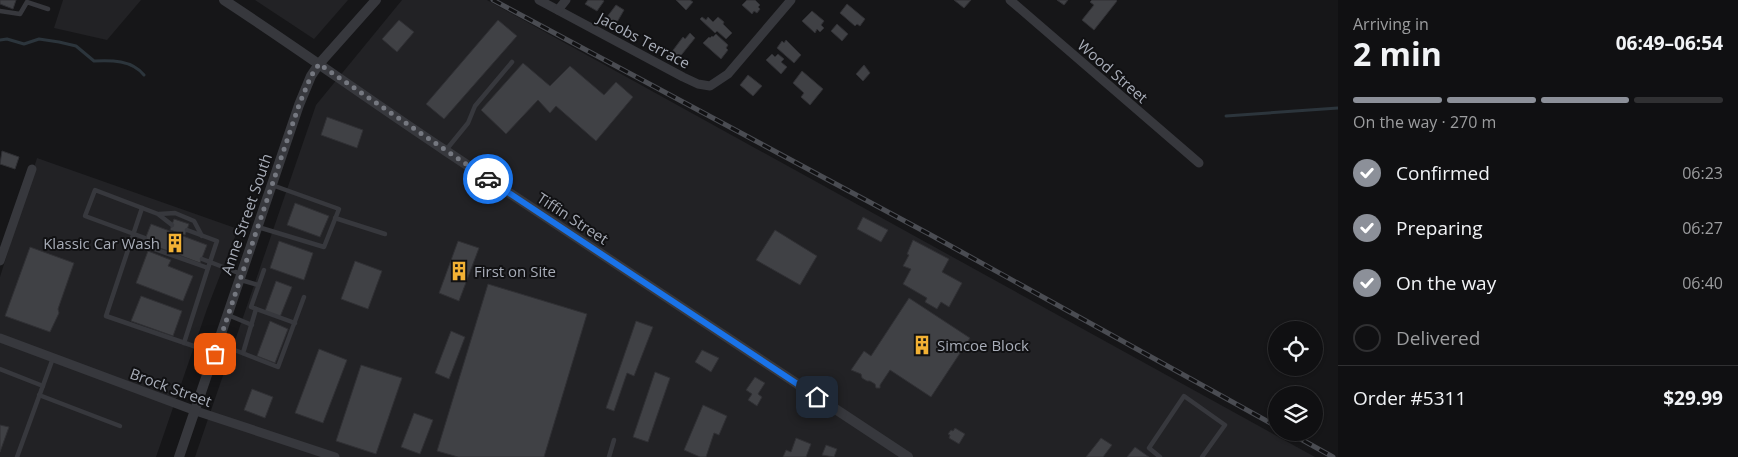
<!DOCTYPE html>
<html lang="en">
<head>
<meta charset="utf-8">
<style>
  :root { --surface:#101012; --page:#1e1e20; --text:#f1f3f6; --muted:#9c9d9f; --line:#303032; --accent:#8c9099 }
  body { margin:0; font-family:"Open Sans",sans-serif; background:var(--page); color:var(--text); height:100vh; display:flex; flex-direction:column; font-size:19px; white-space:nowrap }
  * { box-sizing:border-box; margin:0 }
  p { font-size:16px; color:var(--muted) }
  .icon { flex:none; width:28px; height:28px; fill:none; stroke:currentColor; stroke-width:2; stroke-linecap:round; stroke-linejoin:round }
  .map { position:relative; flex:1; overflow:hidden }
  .panel { display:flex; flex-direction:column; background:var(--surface); width:400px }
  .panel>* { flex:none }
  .tools { position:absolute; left:1268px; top:321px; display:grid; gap:10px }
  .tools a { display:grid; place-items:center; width:55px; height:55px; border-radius:50%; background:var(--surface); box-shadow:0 1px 4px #0004,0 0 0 1px var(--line); font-size:25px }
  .pin { position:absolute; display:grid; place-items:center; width:42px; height:42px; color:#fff; margin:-21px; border-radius:10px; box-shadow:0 2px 8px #0006 }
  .courier { position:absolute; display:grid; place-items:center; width:50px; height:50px; margin:-25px; border:4px solid #1a73e8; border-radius:50%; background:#fff; color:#222; box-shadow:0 1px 6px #0007 }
  .summary em { font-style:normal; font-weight:700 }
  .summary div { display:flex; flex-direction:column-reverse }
  .summary { display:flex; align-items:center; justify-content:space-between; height:85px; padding:0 15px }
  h1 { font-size:32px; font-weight:700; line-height:38px }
  .bar { display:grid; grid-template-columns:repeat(4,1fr); gap:8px 5px; align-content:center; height:60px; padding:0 15px }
  .bar i { height:6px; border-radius:4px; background:var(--line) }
  .bar .current { background:var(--accent) }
  .bar p { grid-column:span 4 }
  .line { display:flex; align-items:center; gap:12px; padding:0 15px; border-top:1px solid var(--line) }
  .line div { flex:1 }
  ol { padding:0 15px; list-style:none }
  li { display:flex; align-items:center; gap:15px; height:55px }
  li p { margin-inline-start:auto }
  li .icon { padding:5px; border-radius:50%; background:var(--accent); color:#fff; stroke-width:4 }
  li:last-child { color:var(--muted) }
  li i { width:28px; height:28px; border:2px solid var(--line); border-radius:50% }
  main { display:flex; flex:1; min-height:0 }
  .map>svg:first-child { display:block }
</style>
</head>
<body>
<main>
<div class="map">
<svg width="1338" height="457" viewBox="0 0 1338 457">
  <rect width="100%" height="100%" fill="#161618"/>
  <g fill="#222225">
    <path d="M 63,0 L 141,0 L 107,40 L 54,28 Z"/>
    <path d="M 255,0 L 348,0 L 314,39 Z"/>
    <path d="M 402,0 L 487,0 L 1315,457 L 195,457 L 316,105 Z"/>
    <path d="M 37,158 L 238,229 L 207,309 L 156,457 L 0,457 L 0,277 Z"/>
  </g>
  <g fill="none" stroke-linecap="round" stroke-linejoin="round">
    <g stroke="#2c353c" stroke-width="3">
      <path d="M 0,40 L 7,39 L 24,44 L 39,39 L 59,42 L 76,46 L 94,61 C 111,60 132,60 144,75"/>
      <path d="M 1226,116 L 1338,108"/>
    </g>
  </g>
  <g fill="#404145" stroke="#303034">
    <path d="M 0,0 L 16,0 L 13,9 L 0,4 Z"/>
    <path d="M 588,0 L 602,0 L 604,1 L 597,11 L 585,4 Z"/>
    <path d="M 676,0 L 690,0 L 693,2 L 686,10 Z"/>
    <path d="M 747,0 L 755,0 L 760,5 L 758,7 L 760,9 L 757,13 L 754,11 L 752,14 L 742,5 Z"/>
    <path d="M 954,0 L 971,0 L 964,8 Z"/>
    <path d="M 1057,0 L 1068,0 L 1064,5 Z"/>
    <path d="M 1092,0 L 1116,0 L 1117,1 L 1094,30 L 1082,20 L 1094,5 L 1090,2 Z"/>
    <path d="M 847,4 L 865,19 L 860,26 L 857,24 L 855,26 L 840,13 Z"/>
    <path d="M 616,5 L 624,10 L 616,24 L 607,17 Z"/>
    <path d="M 812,11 L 824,21 L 821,25 L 824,28 L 820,32 L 817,29 L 815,33 L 802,21 Z"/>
    <path d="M 702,17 L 706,20 L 708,17 L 713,22 L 718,17 L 724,22 L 723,24 L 732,33 L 726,39 L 717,31 L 715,33 L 700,19 Z"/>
    <path d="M 399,20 L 414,32 L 397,52 L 382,39 Z"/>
    <path d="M 498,20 L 517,36 L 444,119 L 426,104 Z"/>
    <path d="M 837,24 L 848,34 L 842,41 L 831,31 Z"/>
    <path d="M 690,33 L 695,38 L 678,59 L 671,53 L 683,37 L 685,39 Z"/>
    <path d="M 716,34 L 728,45 L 726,48 L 728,50 L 721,59 L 703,43 L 709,37 L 710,38 L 712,36 L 713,37 Z"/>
    <path d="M 786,40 L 801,55 L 794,63 L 777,48 L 782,41 L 784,43 Z"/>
    <path d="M 772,54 L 775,57 L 778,54 L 784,59 L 781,62 L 787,67 L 781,74 L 766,60 Z"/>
    <path d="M 523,63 L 550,86 L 570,66 L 604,95 L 616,82 L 633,97 L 596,141 L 556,106 L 550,113 L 538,100 L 506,134 L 481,110 Z"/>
    <path d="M 864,65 L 870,73 L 863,81 L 856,74 Z"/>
    <path d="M 802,71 L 823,89 L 810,105 L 801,97 L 804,93 L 793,83 Z"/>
    <path d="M 748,75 L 762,86 L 753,96 L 740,85 Z"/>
    <path d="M 327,117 L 363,130 L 357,148 L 321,135 Z"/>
    <path d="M 2,151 L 19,157 L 15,169 L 0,164 Z"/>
    <path d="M 295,203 L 329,216 L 320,237 L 287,225 Z"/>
    <path d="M 863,217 L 888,230 L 881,242 L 857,229 Z"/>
    <path d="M 174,219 L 189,224 L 185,235 L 170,230 Z"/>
    <path d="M 151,224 L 207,245 L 200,263 L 144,242 Z"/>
    <path d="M 775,230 L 817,256 L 800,285 L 756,260 Z"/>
    <path d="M 913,240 L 949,259 L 942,272 L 962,283 L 949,307 L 941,302 L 937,309 L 925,302 L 927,298 L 903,284 L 911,269 L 903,266 L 909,255 L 907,254 Z"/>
    <path d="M 279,241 L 313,253 L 304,280 L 270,268 Z"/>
    <path d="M 458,241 L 479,248 L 459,301 L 439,293 Z"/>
    <path d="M 30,247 L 74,263 L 58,309 L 59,313 L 50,332 L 5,316 Z"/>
    <path d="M 148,251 L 171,260 L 168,266 L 193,276 L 183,301 L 136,283 Z"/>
    <path d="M 355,261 L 382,271 L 368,309 L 341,299 Z"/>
    <path d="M 276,281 L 292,287 L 280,317 L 265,311 Z"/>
    <path d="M 488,284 L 587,314 L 544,457 L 458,457 L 437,451 Z"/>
    <path d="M 141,296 L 182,311 L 173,336 L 131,321 Z"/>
    <path d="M 909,298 L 970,338 L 931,397 L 890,370 L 880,385 L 880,388 L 876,388 L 875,384 L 870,381 L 867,381 L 862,378 L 861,374 L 851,370 L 864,351 L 871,356 Z"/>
    <path d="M 270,321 L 288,329 L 275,363 L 257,356 Z"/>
    <path d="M 636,321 L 653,327 L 634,376 L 627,373 L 614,411 L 606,408 Z"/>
    <path d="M 451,331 L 465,337 L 449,379 L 435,373 Z"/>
    <path d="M 319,349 L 347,360 L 323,423 L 295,413 Z"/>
    <path d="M 702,350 L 719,358 L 711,372 L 695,362 Z"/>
    <path d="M 361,365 L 402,378 L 376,454 L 336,441 Z"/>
    <path d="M 655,372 L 670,378 L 648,442 L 633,437 Z"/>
    <path d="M 755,377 L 765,383 L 758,394 L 762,397 L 757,406 L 748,400 L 752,394 L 746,390 Z"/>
    <path d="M 252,389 L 273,397 L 265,418 L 244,410 Z"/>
    <path d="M 703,405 L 727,416 L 719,435 L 714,433 L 706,457 L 700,457 L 684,450 Z"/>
    <path d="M 414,413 L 433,420 L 420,454 L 401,447 Z"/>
    <path d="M 0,425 L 9,427 L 0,452 Z"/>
    <path d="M 955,428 L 965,434 L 959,444 L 949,438 L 950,435 L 948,434 L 951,430 L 953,431 Z"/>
    <path d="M 796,438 L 811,444 L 806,457 L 783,457 L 786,450 L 791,452 Z"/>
    <path d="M 1101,438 L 1112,445 L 1103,457 L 1086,457 Z"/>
    <path d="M 826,445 L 837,449 L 834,457 L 822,455 Z"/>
    <path d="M 1135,447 L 1149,457 L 1127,457 Z"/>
  </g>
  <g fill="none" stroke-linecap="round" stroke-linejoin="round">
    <g stroke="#37383d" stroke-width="4.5">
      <path d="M 0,11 L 20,14 L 27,2 L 48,9"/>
      <path d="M 446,150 L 468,123 L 475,106 L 512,62"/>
      <path d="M 142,208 L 106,316 L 214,353"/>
      <path d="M 159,214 L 175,213 L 194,221 L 202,236"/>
      <path d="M 335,218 L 385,234"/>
      <path d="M 258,227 L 324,247 L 339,209 L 272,185"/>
      <path d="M 187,230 L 217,241 L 210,262 L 202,259"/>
      <path d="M 145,238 L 85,216 L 95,190 L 158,214 L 172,225"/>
      <path d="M 132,241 L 208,268 L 210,262 L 241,274"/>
      <path d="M 264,270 L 251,307 L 295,323"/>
      <path d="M 241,280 L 258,285"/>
      <path d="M 228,315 L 252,325"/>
      <path d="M 184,343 L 208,268"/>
      <path d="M 219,344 L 278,367 L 304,297"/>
      <path d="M 243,353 L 256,309"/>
      <path d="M 0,369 L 43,386"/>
      <path d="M 39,395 L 120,426"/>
      <path d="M 17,457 L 53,358"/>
      <path d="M 609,457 L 614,440"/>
      <path d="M 1160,457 L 1149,448 L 1184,396 L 1225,425 L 1202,457"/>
    </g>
    <g stroke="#37383d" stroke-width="9">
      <path d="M 539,0 L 683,77 L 698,84 L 710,86 L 728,74 L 791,0"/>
      <path d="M 1010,0 L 1199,163"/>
      <path d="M 558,10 L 566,0"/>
      <path d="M 0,261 L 32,169"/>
      <path d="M 0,338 L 196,411 L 335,457"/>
    </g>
    <g stroke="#37383d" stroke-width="10">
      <path d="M 224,0 C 299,49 372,102 446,151 C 600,254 754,355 908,457"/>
      <path d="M 179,457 L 299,105 L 311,76 L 319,64 L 376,0"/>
    </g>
    <defs>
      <g id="rail">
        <path d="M 493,0 L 929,234 L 1276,426"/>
        <path d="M 1288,432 L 1333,457"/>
      </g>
    </defs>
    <use href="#rail" stroke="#4a4c52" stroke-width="5"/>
    <use href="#rail" stroke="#111113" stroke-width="3" stroke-dasharray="9" stroke-linecap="butt"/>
  </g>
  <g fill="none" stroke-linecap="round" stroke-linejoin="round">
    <path stroke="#757880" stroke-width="5" stroke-dasharray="0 9" d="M 215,354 L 299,105 L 311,76 L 319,64 L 488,179"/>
    <path stroke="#1a73e8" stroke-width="6" d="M 488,179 L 817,397"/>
  </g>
  <defs>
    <symbol id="building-bare" viewBox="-9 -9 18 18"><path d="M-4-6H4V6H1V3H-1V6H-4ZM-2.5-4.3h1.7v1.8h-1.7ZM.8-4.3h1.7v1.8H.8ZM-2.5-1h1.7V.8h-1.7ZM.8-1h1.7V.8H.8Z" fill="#f2b134" stroke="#111113" stroke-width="2.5" paint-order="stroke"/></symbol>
  </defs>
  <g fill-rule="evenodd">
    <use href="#building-bare" x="161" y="229" width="28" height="28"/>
    <use href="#building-bare" x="445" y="257" width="28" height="28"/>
    <use href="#building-bare" x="908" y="331" width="28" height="28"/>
  </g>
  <g text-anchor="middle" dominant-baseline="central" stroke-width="4" stroke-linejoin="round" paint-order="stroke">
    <g font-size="15" fill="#a8adb8" stroke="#111113">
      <text transform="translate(644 40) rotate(28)">Jacobs Terrace</text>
      <text transform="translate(1113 71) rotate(41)">Wood Street</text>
      <text transform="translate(246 214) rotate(-71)">Anne Street South</text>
      <text transform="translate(573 218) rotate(33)">Tiffin Street</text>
      <text transform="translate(171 387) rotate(20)">Brock Street</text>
    </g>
    <g font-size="15" fill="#a8adb8" stroke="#111113" text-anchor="start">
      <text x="160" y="243" text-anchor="end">Klassic Car Wash</text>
      <text x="474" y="271">First on Site</text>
      <text x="937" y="345">Simcoe Block</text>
    </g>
  </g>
</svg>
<div class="tools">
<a><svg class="icon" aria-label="locate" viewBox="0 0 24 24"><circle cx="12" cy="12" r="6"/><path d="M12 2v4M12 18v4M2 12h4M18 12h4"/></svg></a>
<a><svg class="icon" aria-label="layers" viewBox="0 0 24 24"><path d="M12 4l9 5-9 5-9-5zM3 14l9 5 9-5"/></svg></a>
</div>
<div class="pin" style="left:215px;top:354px;background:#ea580c"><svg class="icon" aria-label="bag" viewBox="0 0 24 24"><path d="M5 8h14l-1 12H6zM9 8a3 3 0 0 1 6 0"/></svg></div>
<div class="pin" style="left:817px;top:397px;background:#1f2937"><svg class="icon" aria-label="home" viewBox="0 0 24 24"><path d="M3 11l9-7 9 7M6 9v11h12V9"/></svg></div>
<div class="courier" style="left:488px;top:179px"><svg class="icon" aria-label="car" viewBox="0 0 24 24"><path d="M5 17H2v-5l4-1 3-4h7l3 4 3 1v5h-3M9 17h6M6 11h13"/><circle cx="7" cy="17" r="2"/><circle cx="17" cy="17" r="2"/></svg></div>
</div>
<section class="panel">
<div class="summary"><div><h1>2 min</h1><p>Arriving in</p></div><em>06:49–06:54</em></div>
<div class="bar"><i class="current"></i><i class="current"></i><i class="current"></i><i></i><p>On the way · 270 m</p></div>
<ol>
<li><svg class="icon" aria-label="check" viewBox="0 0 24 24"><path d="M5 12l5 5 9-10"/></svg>Confirmed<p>06:23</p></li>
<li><svg class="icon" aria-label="check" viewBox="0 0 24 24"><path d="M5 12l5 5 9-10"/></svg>Preparing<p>06:27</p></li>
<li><svg class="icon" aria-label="check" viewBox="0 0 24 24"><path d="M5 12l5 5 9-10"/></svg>On the way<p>06:40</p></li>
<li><i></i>Delivered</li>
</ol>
<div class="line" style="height:65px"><div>Order #5311</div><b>$29.99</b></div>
</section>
</main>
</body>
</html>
